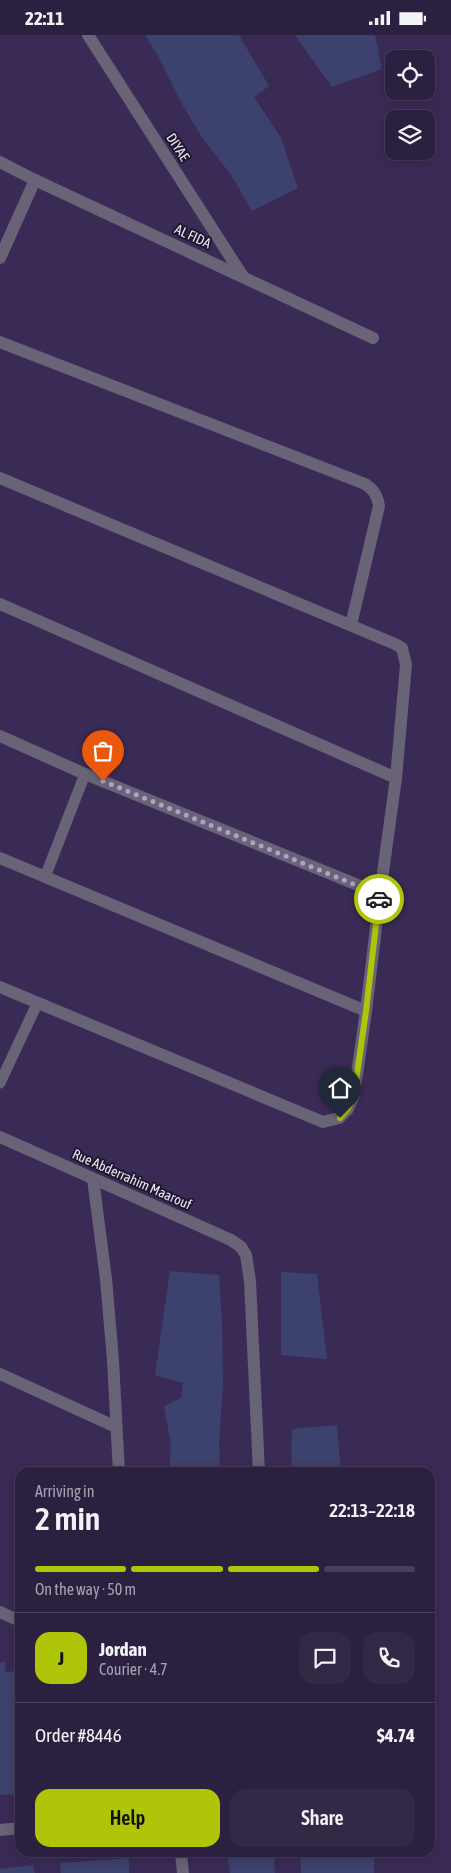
<!DOCTYPE html>
<html lang="en">
<head>
<meta charset="utf-8">
<style>
  :root { --surface:#2c2040; --page:#342847; --text:#f1f3f6; --muted:#a6a3b1; --line:#483e59; --accent:#aec50a }
  body { margin:0; font-family:"Asap Condensed",sans-serif; background:var(--page); color:var(--text); height:100vh; display:flex; flex-direction:column; font-size:19px; white-space:nowrap }
  * { box-sizing:border-box; margin:0 }
  p { font-size:16px; color:var(--muted) }
  .icon { flex:none; width:28px; height:28px; fill:none; stroke:currentColor; stroke-width:2; stroke-linecap:round; stroke-linejoin:round }
  .map { position:relative; flex:1; overflow:hidden }
  .details { position:absolute; left:15px; top:1432px; width:420px; height:390px; display:flex; flex-direction:column; background:var(--surface); border-radius:15px; box-shadow:0 2px 12px #0003,0 0 0 1px var(--line) }
  .details>* { flex:none }
  .tools { position:absolute; left:385px; top:15px; display:grid; gap:10px }
  .tools a { display:grid; place-items:center; width:50px; height:50px; border-radius:10px; background:var(--surface); box-shadow:0 2px 12px #0003,0 0 0 1px var(--line); font-size:25px }
  .pin { position:absolute; display:grid; place-items:center; width:42px; height:42px; color:#fff; margin:-51px -21px; border-radius:50% 50% 50% 0; rotate:-45deg; box-shadow:0 0 5px #0007 }
  .pin .icon { rotate:45deg }
  .courier { position:absolute; display:grid; place-items:center; width:50px; height:50px; margin:-25px; border:4px solid #aec50a; border-radius:50%; background:#fff; color:#222; box-shadow:0 1px 6px #0007 }
  .headline em { font-style:normal; font-weight:600 }
  .headline div { display:flex; flex-direction:column-reverse }
  .headline { display:flex; align-items:center; justify-content:space-between; height:85px; padding:0 20px }
  h1 { font-size:32px; font-weight:600; line-height:38px }
  .bar { display:grid; grid-template-columns:repeat(4,1fr); gap:8px 5px; align-content:center; height:60px; padding:0 20px }
  .bar i { height:6px; border-radius:4px; background:var(--line) }
  .bar .selected { background:var(--accent) }
  .bar p { grid-column:span 4 }
  .line { display:flex; align-items:center; gap:12px; padding:0 20px; border-top:1px solid var(--line) }
  .line div { flex:1 }
  .round { display:grid; place-items:center; flex:none; width:52px; height:52px; border-radius:15px; background:var(--page) }
  .button { display:flex; gap:10px; margin-top:auto; padding:10px 20px }
  .button a { flex:1; height:58px; border-radius:15px; background:var(--accent); color:#111; font-size:20px; font-weight:600; line-height:58px; text-align:center }
  .button a+a { background:var(--page); color:var(--text) }
  .status { display:flex; justify-content:space-between; align-items:center; height:35px; padding:0 25px; background:var(--surface); direction:ltr }
  .status svg { height:14px; fill:currentColor }
  .map>svg:first-child { display:block }
</style>
</head>
<body>
<div class="status"><b>22:11</b><svg viewBox="0 0 49 12"><path d="M0 12V9h3v3zM5 12V6h3v6zM10 12V3h3v9zM15 12V0h3v12zM26 1h20v11H26zM47 4h2v5h-2z"/></svg></div>
<div class="map">
<svg width="451" height="1838" viewBox="0 0 451 1838">
  <rect width="100%" height="100%" fill="#3a2b56"/>
  <g fill="#3d416d">
    <path d="M 145,0 L 239,0 L 269,51 L 254,62 L 281,103 L 298,153 L 252,176 L 231,140 L 201,101 L 178,62 L 158,21 Z"/>
    <path d="M 295,0 L 375,0 L 382,34 L 332,52 Z"/>
    <path d="M 170,1236 L 219,1240 L 222,1285 L 223,1350 L 219,1407 L 220,1438 L 169,1438 L 171,1410 L 164,1371 L 181,1363 L 183,1348 L 155,1340 Z"/>
    <path d="M 281,1237 L 317,1239 L 327,1324 L 281,1320 Z"/>
    <path d="M 337,1390 L 341,1438 L 291,1438 L 292,1394 Z"/>
    <path d="M 6,1627 L 5,1637 L 18,1636 L 18,1649 L 20,1649 L 20,1759 L 0,1760 L 0,1628 Z"/>
    <path d="M 227,1818 L 274,1818 L 275,1838 L 230,1838 Z"/>
    <path d="M 300,1818 L 374,1818 L 374,1838 L 301,1838 Z"/>
    <path d="M 129,1823 L 129,1838 L 61,1838 L 60,1828 Z"/>
    <path d="M 33,1830 L 35,1838 L 0,1838 L 0,1834 Z"/>
  </g>
  <g fill="none" stroke-linecap="round" stroke-linejoin="round">
    <g stroke="#696378" stroke-width="11">
      <path d="M 45,842 L 85,739"/>
      <path d="M 0,1048 L 37,969"/>
    </g>
    <g stroke="#696378" stroke-width="12">
      <path d="M 88,0 L 242,240"/>
      <path d="M 0,127 L 35,145 L 373,303"/>
      <path d="M 0,223 L 35,145"/>
      <path d="M 0,307 L 365,449 C 374,455 377,460 379,471 L 351,590"/>
      <path d="M 0,443 L 395,609 L 402,613 L 406,630 L 396,743 L 380,859 L 366,976 L 354,1060 L 348,1074 L 339,1083 L 323,1087 L 0,952"/>
      <path d="M 0,569 L 396,743"/>
      <path d="M 0,701 L 85,739 L 380,859"/>
      <path d="M 0,823 L 366,976"/>
      <path d="M 0,1102 L 231,1205 L 241,1212 L 246,1220 L 250,1246 L 259,1438"/>
      <path d="M 93,1144 L 106,1244 L 113,1325 L 119,1438"/>
      <path d="M 0,1339 L 116,1392"/>
      <path d="M 0,1577 L 20,1586"/>
      <path d="M 0,1795 L 20,1793"/>
      <path d="M 181,1818 L 183,1838"/>
    </g>
  </g>
  <g fill="none" stroke-linecap="round" stroke-linejoin="round">
    <path stroke="#aca3c3" stroke-width="5" stroke-dasharray="0 9" d="M 103,746 L 380,860 L 379,864"/>
    <path stroke="#aec50a" stroke-width="6" d="M 340,1083 L 348,1074 L 354,1060 L 366,976 L 379,864"/>
  </g>
  <g text-anchor="middle" dominant-baseline="central" stroke-width="4" stroke-linejoin="round" paint-order="stroke">
    <g font-size="14" fill="#eae3fe" stroke="#1e182b">
      <text transform="translate(178 112) rotate(57)">DIYAE</text>
      <text transform="translate(193 201) rotate(25)">AL FIDA</text>
      <text transform="translate(132 1144) rotate(24)">Rue Abderrahim Maarouf</text>
    </g>
  </g>
</svg>
<div class="tools">
<a><svg class="icon" aria-label="locate" viewBox="0 0 24 24"><circle cx="12" cy="12" r="6"/><path d="M12 2v4M12 18v4M2 12h4M18 12h4"/></svg></a>
<a><svg class="icon" aria-label="layers" viewBox="0 0 24 24"><path d="M12 4l9 5-9 5-9-5zM3 14l9 5 9-5"/></svg></a>
</div>
<div class="pin" style="left:103px;top:746px;background:#ea580c"><svg class="icon" aria-label="bag" viewBox="0 0 24 24"><path d="M5 8h14l-1 12H6zM9 8a3 3 0 0 1 6 0"/></svg></div>
<div class="pin" style="left:340px;top:1083px;background:#1f2937"><svg class="icon" aria-label="home" viewBox="0 0 24 24"><path d="M3 11l9-7 9 7M6 9v11h12V9"/></svg></div>
<div class="courier" style="left:379px;top:864px"><svg class="icon" aria-label="car" viewBox="0 0 24 24"><path d="M5 17H2v-5l4-1 3-4h7l3 4 3 1v5h-3M9 17h6M6 11h13"/><circle cx="7" cy="17" r="2"/><circle cx="17" cy="17" r="2"/></svg></div>
<section class="details">
<div class="headline"><div><h1>2 min</h1><p>Arriving in</p></div><em>22:13–22:18</em></div>
<div class="bar"><i class="selected"></i><i class="selected"></i><i class="selected"></i><i></i><p>On the way · 50 m</p></div>
<div class="line" style="height:90px"><b class="round" style="background:var(--accent);color:#111">J</b><div><b>Jordan</b><p>Courier · 4.7</p></div><a class="round"><svg class="icon" aria-label="chat" viewBox="0 0 24 24"><path d="M4 5h16v11H9l-5 4z"/></svg></a><a class="round"><svg class="icon" aria-label="phone" viewBox="0 0 24 24"><path d="M5 4h4l2 5-3 2q2 4 5 5l2-3 5 2v4C11 20 4 13 5 4z"/></svg></a></div>
<div class="line" style="height:65px"><div>Order #8446</div><b>$4.74</b></div>
<div class="button"><a>Help</a><a>Share</a></div>
</section>
</div>
</body>
</html>
